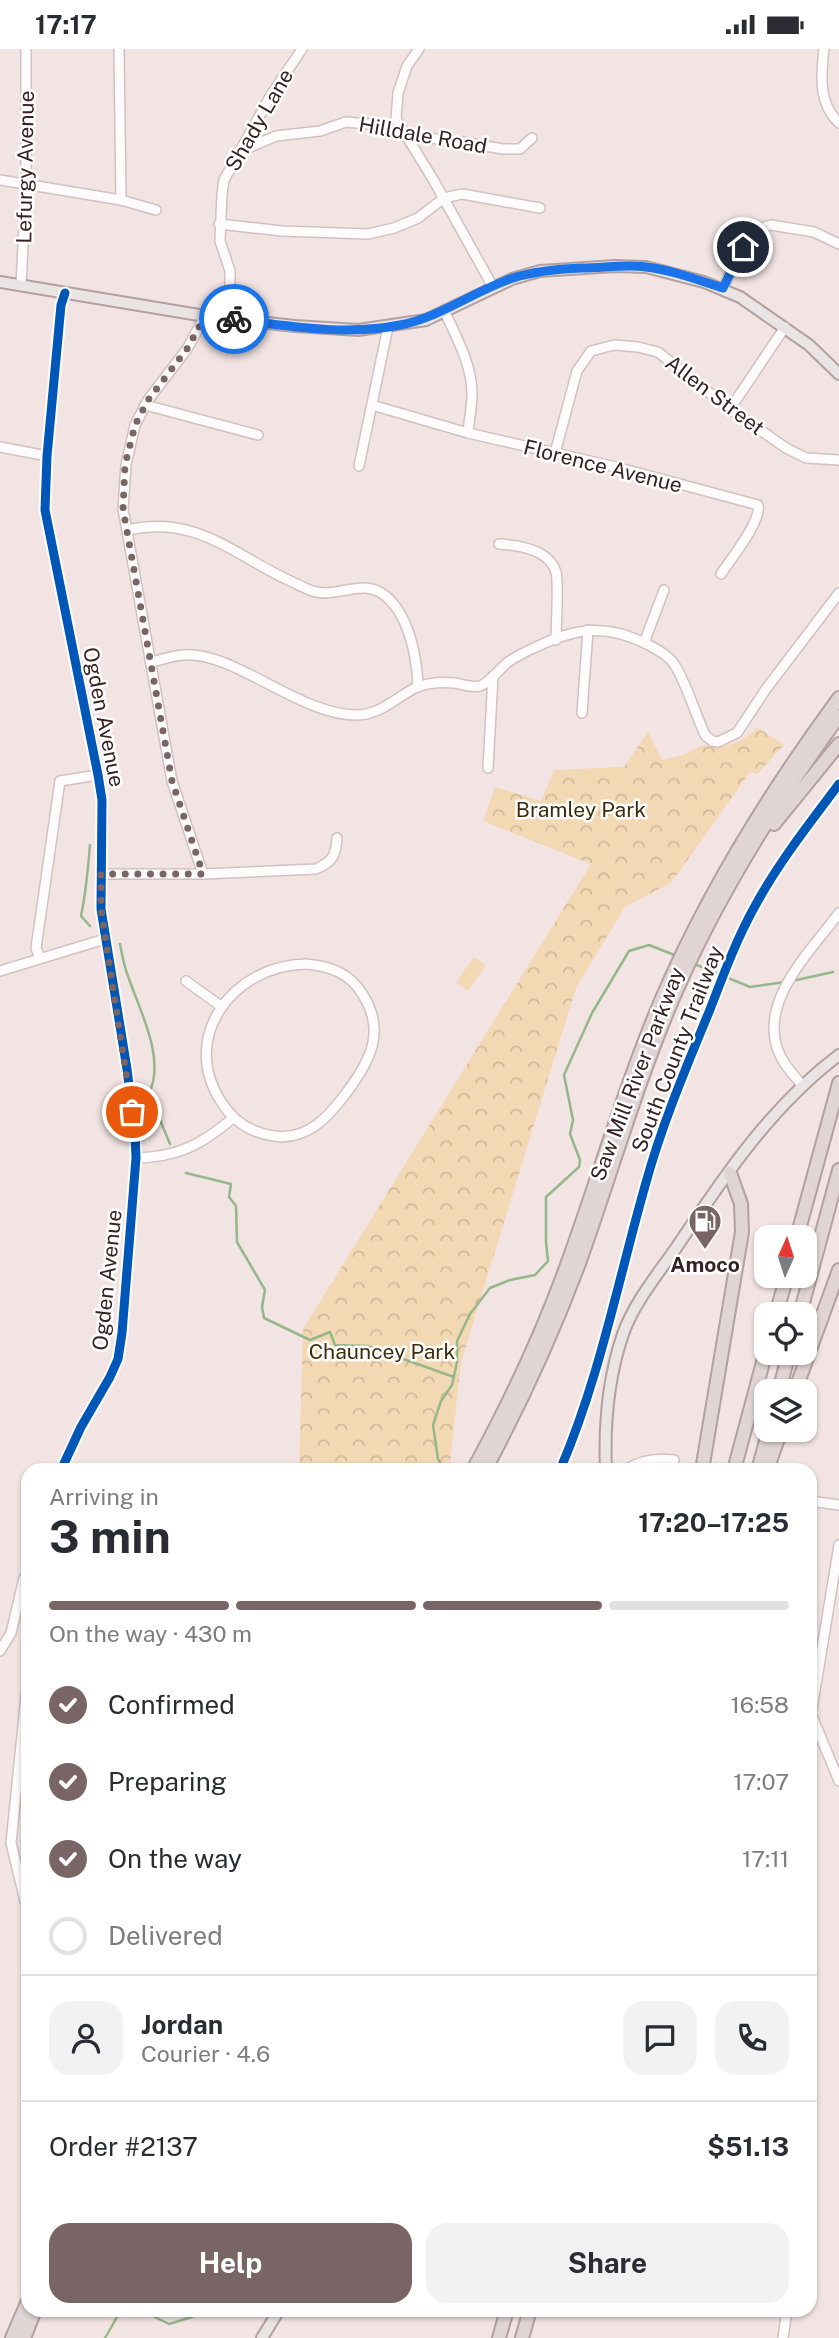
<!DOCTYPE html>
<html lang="en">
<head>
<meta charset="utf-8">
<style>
  :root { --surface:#fff; --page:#f2f2f3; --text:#2b2b33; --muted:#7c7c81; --line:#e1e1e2; --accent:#796565 }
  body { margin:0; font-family:"Public Sans",sans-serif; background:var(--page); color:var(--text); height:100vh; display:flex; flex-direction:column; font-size:26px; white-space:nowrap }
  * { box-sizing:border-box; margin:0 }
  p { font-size:23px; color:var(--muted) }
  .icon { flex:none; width:38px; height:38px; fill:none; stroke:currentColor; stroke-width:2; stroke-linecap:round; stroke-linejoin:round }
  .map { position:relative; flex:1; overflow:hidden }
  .side { position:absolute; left:21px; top:1414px; width:796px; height:854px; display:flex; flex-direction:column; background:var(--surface); border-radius:21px; box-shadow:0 2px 5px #0004 }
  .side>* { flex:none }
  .needle { width:46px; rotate:3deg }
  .buttons { position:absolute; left:754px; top:1176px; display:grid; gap:14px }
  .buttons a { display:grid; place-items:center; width:63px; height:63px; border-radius:14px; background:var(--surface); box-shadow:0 2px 5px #0004; font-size:35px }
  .pin { position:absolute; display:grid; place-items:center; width:60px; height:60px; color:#fff; margin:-30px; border:4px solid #fff; border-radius:50%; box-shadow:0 2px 7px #0007 }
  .courier { position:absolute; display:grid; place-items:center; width:70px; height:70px; margin:-35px; border:5px solid #1a73e8; border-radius:50%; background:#fff; color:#222; box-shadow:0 2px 9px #0007 }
  .head em { font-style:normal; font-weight:700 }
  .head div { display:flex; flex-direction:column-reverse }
  .head { display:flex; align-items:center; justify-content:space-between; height:119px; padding:0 28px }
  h1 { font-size:46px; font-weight:700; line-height:52px }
  .bar { display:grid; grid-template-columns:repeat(4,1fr); gap:10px 7px; align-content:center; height:84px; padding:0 28px }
  .bar i { height:9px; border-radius:5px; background:var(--line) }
  .bar .selected { background:var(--accent) }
  .bar p { grid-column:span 4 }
  .line { display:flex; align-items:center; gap:18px; padding:0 28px; border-top:2px solid var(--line) }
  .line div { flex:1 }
  .round { display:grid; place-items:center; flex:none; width:74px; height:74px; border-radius:21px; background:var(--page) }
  ol { padding:0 28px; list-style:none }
  li { display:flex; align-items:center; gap:21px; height:77px }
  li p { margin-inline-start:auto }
  li .icon { padding:7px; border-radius:50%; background:var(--accent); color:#fff; stroke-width:4 }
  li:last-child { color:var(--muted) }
  li i { width:38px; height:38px; border:4px solid var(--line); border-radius:50% }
  .action { display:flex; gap:14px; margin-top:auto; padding:14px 28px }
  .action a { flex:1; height:80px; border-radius:21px; background:var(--accent); color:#fff; font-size:28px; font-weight:700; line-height:80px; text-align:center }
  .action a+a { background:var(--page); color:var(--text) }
  .status { display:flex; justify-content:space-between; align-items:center; height:49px; padding:0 35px; background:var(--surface); direction:ltr }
  .status svg { height:19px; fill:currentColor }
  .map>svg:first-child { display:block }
</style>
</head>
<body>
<div class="status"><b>17:17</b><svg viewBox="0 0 49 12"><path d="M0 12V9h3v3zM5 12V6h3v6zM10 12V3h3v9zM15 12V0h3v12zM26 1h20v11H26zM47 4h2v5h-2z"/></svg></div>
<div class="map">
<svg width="839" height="2289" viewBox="0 0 839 2289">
  <defs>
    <pattern id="park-crowns" width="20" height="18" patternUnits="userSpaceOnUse" patternTransform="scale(1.75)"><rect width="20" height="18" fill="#f3d8b4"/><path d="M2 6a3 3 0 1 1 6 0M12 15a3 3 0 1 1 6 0" fill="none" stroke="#d1b99a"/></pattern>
  </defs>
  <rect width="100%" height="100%" fill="#f2e4e3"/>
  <path fill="#f3d8b4" d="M 474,908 L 486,916 L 468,942 L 456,933 Z"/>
  <path fill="url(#park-crowns)" d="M 758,679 L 784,696 L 757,725 L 750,723 L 671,834 L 625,858 L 576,939 L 461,1313 L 450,1414 L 446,1421 L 299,1421 L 303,1280 L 591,815 L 483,772 L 495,738 L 541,752 L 554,721 L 624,718 L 648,683 L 662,711 L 683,706 L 703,696 C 725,702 741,693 758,679 Z"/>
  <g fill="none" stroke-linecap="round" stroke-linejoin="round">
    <g stroke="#96b78a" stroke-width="2.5">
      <path d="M 90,877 L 81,867 C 86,844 88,820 90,796"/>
      <path d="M 120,895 C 122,906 124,917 128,927 C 139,960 165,1008 150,1042 L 159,1054 L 158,1066 L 170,1095"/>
      <path d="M 692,914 L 750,938 L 785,933"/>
      <path d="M 792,932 L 833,923"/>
      <path d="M 186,1124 L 231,1135 L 229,1148 L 236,1157 L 237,1193 L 265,1241 L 262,1258 L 264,1269 L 310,1291 L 330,1283 L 335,1296 L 367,1297 L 454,1328"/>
      <path d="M 444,1421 L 438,1410 L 433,1376 L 441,1352 L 452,1336 L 457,1313 L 457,1292 L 470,1265 L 490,1239 L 510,1231 L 535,1226 L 548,1212 L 546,1193 L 546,1148 L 579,1118 L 580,1111 L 570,1085 L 573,1071 L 564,1026 L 592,964 L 629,902 L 649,896 L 677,907"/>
      <path d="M 141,2261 L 169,2275 L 195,2267 L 199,2261"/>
      <path d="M 105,2289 L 121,2261"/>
    </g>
    <defs>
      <g id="minor">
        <path d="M 119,0 L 121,151"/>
        <path d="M 419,0 L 407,17 L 398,44 L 396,70 L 434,132 L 493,238"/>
        <path d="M 824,0 C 821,26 818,54 839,74"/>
        <path d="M 234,111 L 248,99 L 276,87 L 320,82 L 346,73 L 368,75 L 404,87 L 450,91 L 503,100 L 520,100 L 532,89"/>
        <path d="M 0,131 L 121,151 L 156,161"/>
        <path d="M 219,175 L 282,182 L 368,185 L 394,179 L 418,169 L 444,149 L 462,145 L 540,159"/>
        <path d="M 21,236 L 26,136 L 26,0"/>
        <path d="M 723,239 L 743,198 L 755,181 L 771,176 L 814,183 L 839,195"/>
        <path d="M 444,261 C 456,288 472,315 472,345 C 472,358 469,371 468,384"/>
        <path d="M 230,270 L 230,222 L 220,192 L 222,145 L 224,131 L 271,46 L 302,0"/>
        <path d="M 145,356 L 258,386"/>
        <path d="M 372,356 L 468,384 L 620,419 L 758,456 C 762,472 730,511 721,525"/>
        <path d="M 730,360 L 785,278"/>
        <path d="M 0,398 L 47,407"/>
        <path d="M 555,404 L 577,322 L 591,302 L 614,296 L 638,298 L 658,303 L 730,360 L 786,399 L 806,409 L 839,411"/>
        <path d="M 359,417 L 388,278"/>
        <path d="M 127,481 C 195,466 230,503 286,530 C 296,534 306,541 316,543 C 339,548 362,530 383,545 C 409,564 417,608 418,638"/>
        <path d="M 499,495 C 518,496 549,500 556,523 C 559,535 556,575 556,591"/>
        <path d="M 644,594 L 664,541"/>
        <path d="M 151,613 C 161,611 171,607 182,606 C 231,600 299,666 356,666 C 381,666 396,648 417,638 C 428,634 442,633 454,634 C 462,635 472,639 480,637 C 491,633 499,620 508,613 C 517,607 527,602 536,598 C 577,578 607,575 647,595 C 658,601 670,607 676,618 C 688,639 695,664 705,686 L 712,692 L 718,693 L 737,684 L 766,640 L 839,544"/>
        <path d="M 582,664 L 588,581"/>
        <path d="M 488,719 L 493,627"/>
        <path d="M 101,825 L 203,825 L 316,820 C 332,813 336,807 337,789"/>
        <path d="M 203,825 L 172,732 L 123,460 L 126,416 L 135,376 L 148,351 L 187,300 L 205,267"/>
        <path d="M 40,909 L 36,899 L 60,732 L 98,726"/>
        <path d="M 306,915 C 330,917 350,924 363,946 C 386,983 370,1012 347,1043 C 329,1067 308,1092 274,1087 C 252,1084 234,1073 222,1054 C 178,989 233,916 306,915 Z"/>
        <path d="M 0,922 L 105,890"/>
        <path d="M 186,932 L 222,958"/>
        <path d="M 802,1036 C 792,1024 782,1014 777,999 C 761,949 811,902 839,864"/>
        <path d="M 136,1109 C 178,1108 201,1096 233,1069"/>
        <path d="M 61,1421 L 81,1378 L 110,1328 L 118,1310 L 122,1284 L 136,1109 L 135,1085 L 127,1020 L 101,860 L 102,751 L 98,726 L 45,461 L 47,407 L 61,256 L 65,244"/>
        <path d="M 626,1421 C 640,1411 658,1409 674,1411"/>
        <path d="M 810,1452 L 839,1456"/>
        <path d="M 0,1602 L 11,1584 L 24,1529 L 28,1526"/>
        <path d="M 28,1627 L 11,1794 L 25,1852 L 28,1856"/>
        <path d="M 812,1667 L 839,1732"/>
        <path d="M 810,1672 L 839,1496"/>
        <path d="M 28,1898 L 28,1903"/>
        <path d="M 783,2289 L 787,2261"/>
      </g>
      <g id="major">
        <path d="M 0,233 L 205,267 L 295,277 L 358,281 L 426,271 L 512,230 L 540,222 L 615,217 L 646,218 L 704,233 L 740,248 L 809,296 L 839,325"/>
        <path d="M 606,1421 C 604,1375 608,1329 623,1285 C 634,1254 657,1226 676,1199 C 723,1129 771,1057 839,1006"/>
        <path d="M 262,2289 L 279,2261"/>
      </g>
      <g id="highway">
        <path d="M 774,775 L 839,695"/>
        <path d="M 797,1188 L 839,1034"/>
        <path d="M 776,1265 L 787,1227"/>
        <path d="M 800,1265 L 839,1121"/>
        <path d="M 779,1342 L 789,1304"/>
        <path d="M 795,1342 L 839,1221"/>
        <path d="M 473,1421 C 508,1357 539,1292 564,1224 C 597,1135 623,1042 660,954 C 706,846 769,744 839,649"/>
        <path d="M 485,1421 C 522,1352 554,1282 581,1209 C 611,1124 636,1037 671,954 C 714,852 774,756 839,667"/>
        <path d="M 702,1421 L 742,1183 L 741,1155 L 730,1124"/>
        <path d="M 734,1421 L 766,1302"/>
        <path d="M 758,1421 L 769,1381"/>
        <path d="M 767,1421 L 781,1381"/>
        <path d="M 12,2289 L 28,2252"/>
        <path d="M 24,2289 L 35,2261"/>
        <path d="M 499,2289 L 507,2261"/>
        <path d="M 522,2289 L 530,2261"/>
      </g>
    </defs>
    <use href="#minor" stroke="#d2c1c0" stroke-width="12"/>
    <use href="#major" stroke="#b3a0a0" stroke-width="14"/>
    <use href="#highway" stroke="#b3a0a0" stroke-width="16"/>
    <use href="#minor" stroke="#fdfbfb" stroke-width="9"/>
    <use href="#major" stroke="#ebe4e4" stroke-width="10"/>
    <use href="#highway" stroke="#e0d4d4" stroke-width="12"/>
    <defs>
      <g id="cycleway">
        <path d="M 61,1421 L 81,1378 L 110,1328 L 118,1310 L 122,1284 L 136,1109 L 135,1085 L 127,1020 L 101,860 L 102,751 L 98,726 L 45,461 L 47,407 L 61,256 L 65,244"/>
        <path d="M 560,1421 C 599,1331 618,1232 645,1137 C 661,1078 685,1021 709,963 C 723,927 736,891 755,857 C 779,813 809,775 839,735"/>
      </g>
    </defs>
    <use href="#cycleway" stroke="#fff" stroke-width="13"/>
    <use href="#cycleway" stroke="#0057b8" stroke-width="9"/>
  </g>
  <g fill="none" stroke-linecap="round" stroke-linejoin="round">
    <path stroke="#796565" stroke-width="7" stroke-dasharray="0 12.6" d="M 132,1063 L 101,860 L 101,825 L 203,825 L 172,732 L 123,460 L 125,416 L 135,376 L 148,351 L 187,300 L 205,267 L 234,270"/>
    <path stroke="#1a73e8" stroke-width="9" d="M 234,270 C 289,277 345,287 400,276 C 441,268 474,242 513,229 C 535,222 558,220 582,219 C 603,219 624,215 646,218 C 672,221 698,231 723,239 L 743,198"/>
  </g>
  <defs>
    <symbol id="fuel-pin" viewBox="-11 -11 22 30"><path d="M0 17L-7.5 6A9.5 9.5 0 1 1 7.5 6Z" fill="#796565" stroke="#fff"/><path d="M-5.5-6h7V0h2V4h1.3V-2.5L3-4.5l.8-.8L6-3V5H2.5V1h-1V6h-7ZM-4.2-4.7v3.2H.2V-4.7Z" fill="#fff"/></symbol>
  </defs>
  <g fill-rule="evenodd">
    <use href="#fuel-pin" x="686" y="1153" width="38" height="52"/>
  </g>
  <g text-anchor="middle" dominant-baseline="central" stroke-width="5" stroke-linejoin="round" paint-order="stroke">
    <g font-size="21" fill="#382121" stroke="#fff">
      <text transform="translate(259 71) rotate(-60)">Shady Lane</text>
      <text transform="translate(423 86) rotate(10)">Hilldale Road</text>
      <text transform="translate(25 118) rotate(-89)">Lefurgy Avenue</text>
      <text transform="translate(715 346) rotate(37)">Allen Street</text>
      <text transform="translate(603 417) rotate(14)">Florence Avenue</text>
      <text transform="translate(104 668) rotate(79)">Ogden Avenue</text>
      <text transform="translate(677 1000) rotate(-69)">South County Trailway</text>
      <text transform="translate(637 1025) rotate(-69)">Saw Mill River Parkway</text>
      <text transform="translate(107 1231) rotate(-84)">Ogden Avenue</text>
    </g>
    <g font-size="21" fill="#3e2c0a" stroke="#fff">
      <text x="581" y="760">Bramley Park</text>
      <text x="382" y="1302">Chauncey Park</text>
    </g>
    <g font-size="21" font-weight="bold" fill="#382121" stroke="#fff">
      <text x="705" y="1215">Amoco</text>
    </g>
  </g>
</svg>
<div class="buttons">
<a><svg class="needle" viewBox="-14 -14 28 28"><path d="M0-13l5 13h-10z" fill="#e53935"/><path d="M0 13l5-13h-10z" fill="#7c7c81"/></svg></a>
<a><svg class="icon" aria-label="locate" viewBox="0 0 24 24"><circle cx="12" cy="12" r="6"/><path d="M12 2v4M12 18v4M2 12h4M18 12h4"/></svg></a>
<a><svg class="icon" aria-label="layers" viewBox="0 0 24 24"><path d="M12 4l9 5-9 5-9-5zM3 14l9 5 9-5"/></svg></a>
</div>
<div class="pin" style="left:132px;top:1063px;background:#ea580c"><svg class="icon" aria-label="bag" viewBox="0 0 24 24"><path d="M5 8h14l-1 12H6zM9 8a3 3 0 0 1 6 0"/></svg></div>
<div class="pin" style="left:743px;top:198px;background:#1f2937"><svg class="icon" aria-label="home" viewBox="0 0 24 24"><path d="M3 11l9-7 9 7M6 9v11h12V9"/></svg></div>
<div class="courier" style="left:234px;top:270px"><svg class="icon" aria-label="bike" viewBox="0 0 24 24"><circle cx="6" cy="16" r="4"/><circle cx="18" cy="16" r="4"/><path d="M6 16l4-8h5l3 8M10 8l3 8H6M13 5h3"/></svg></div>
<section class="side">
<div class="head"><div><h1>3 min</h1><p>Arriving in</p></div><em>17:20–17:25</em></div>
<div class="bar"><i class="selected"></i><i class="selected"></i><i class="selected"></i><i></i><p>On the way · 430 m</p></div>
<ol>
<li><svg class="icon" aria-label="check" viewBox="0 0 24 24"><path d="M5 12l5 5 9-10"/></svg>Confirmed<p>16:58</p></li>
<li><svg class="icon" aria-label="check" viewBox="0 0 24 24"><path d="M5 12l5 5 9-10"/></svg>Preparing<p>17:07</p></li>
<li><svg class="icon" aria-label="check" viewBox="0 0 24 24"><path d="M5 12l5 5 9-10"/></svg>On the way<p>17:11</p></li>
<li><i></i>Delivered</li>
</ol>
<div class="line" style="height:126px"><a class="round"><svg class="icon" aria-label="person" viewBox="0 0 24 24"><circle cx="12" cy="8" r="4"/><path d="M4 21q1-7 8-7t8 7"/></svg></a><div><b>Jordan</b><p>Courier · 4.6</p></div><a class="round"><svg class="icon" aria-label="chat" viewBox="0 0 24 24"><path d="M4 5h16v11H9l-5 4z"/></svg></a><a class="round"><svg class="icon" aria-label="phone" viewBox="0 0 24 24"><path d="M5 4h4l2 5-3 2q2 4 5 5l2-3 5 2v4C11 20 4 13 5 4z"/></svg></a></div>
<div class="line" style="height:91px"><div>Order #2137</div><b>$51.13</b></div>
<div class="action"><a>Help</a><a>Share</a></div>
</section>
</div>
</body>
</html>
